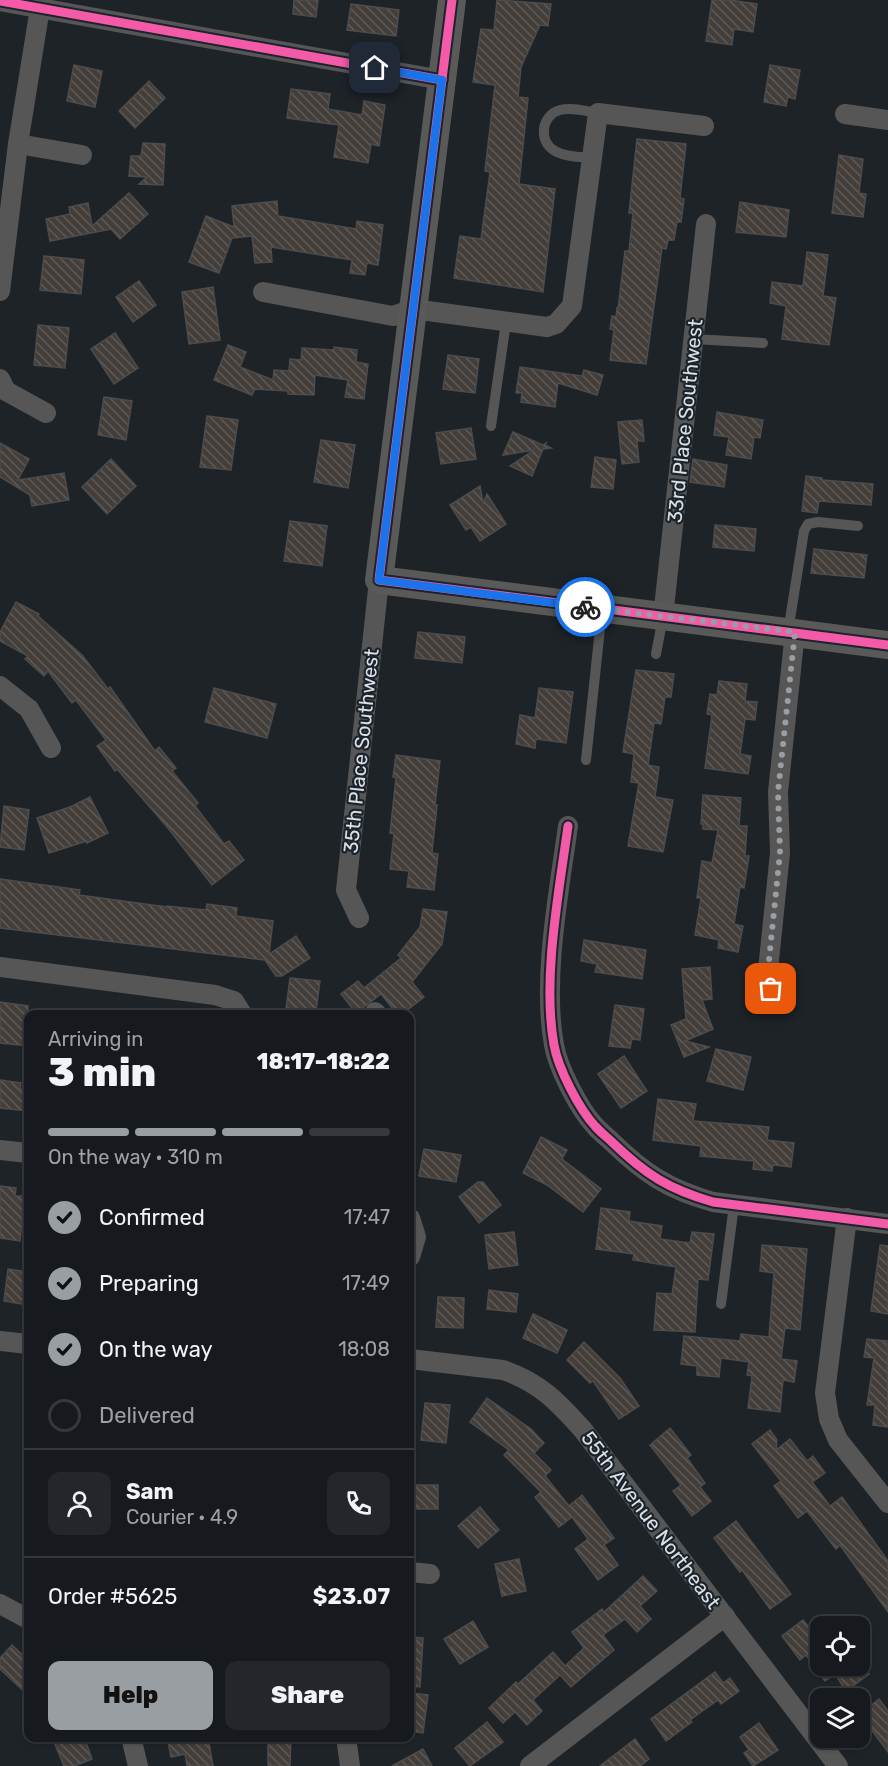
<!DOCTYPE html>
<html lang="en">
<head>
<meta charset="utf-8">
<style>
  :root { --surface:#161a1e; --page:#23272b; --text:#f1f3f6; --muted:#9ea1a4; --line:#35383c; --accent:#999ea3 }
  body { margin:0; font-family:Rubik,sans-serif; background:var(--page); color:var(--text); height:100vh; display:flex; flex-direction:column; font-size:22px; white-space:nowrap }
  * { box-sizing:border-box; margin:0 }
  p { font-size:20px; color:var(--muted) }
  .icon { flex:none; width:33px; height:33px; fill:none; stroke:currentColor; stroke-width:2; stroke-linecap:round; stroke-linejoin:round }
  .map { position:relative; flex:1; overflow:hidden }
  .sheet { position:absolute; left:24px; top:1010px; width:390px; height:732px; display:flex; flex-direction:column; background:var(--surface); border-radius:12px; box-shadow:0 2px 4px #0004,0 0 0 2px var(--line) }
  .sheet>* { flex:none }
  .buttons { position:absolute; left:810px; top:1616px; display:grid; gap:12px }
  .buttons a { display:grid; place-items:center; width:60px; height:60px; border-radius:12px; background:var(--surface); box-shadow:0 2px 4px #0004,0 0 0 2px var(--line); font-size:30px }
  .pin { position:absolute; display:grid; place-items:center; width:51px; height:51px; color:#fff; margin:-26px; border-radius:12px; box-shadow:0 3px 9px #0006 }
  .courier { position:absolute; display:grid; place-items:center; width:60px; height:60px; margin:-30px; border:4px solid #1a73e8; border-radius:50%; background:#fff; color:#222; box-shadow:0 2px 8px #0007 }
  .headline em { font-style:normal; font-weight:800 }
  .headline div { display:flex; flex-direction:column-reverse }
  .headline { display:flex; align-items:center; justify-content:space-between; height:102px; padding:0 24px }
  h1 { font-size:39px; font-weight:800; line-height:45px }
  .bar { display:grid; grid-template-columns:repeat(4,1fr); gap:9px 6px; align-content:center; height:72px; padding:0 24px }
  .bar i { height:8px; border-radius:4px; background:var(--line) }
  .bar .current { background:var(--accent) }
  .bar p { grid-column:span 4 }
  .line { display:flex; align-items:center; gap:15px; padding:0 24px; border-top:2px solid var(--line) }
  .line div { flex:1 }
  .round { display:grid; place-items:center; flex:none; width:63px; height:63px; border-radius:12px; background:var(--page) }
  ol { padding:0 24px; list-style:none }
  li { display:flex; align-items:center; gap:18px; height:66px }
  li p { margin-inline-start:auto }
  li .icon { padding:6px; border-radius:50%; background:var(--accent); color:#111; stroke-width:4 }
  li:last-child { color:var(--muted) }
  li i { width:33px; height:33px; border:3px solid var(--line); border-radius:50% }
  .action { display:flex; gap:12px; margin-top:auto; padding:12px 24px }
  .action a { flex:1; height:69px; border-radius:12px; background:var(--accent); color:#111; font-size:24px; font-weight:800; line-height:69px; text-align:center }
  .action a+a { background:var(--page); color:var(--text) }
  .map>svg:first-child { display:block }
</style>
</head>
<body>
<div class="map">
<svg width="888" height="1766" viewBox="0 0 888 1766">
  <defs>
    <pattern id="building-back-hatch" width="6" height="6" patternUnits="userSpaceOnUse" patternTransform="scale(1.5)"><rect width="6" height="6" fill="#443e3a"/><path d="M-1 5l2 2M0 0l6 6M5-1l2 2" fill="none" stroke="#5e5a56"/></pattern>
  </defs>
  <rect width="100%" height="100%" fill="#1e2328"/>
  <g fill="url(#building-back-hatch)" stroke="#4c4c4c" stroke-width="1.5">
    <path d="M 294,0 L 318,0 L 316,17 L 293,14 Z"/>
    <path d="M 497,0 L 551,4 L 548,26 L 540,25 L 521,67 L 518,97 L 528,98 L 519,184 L 555,189 L 543,292 L 454,278 L 460,236 L 481,239 L 490,172 L 485,171 L 495,85 L 473,82 L 481,29 L 494,30 Z"/>
    <path d="M 712,0 L 730,0 L 757,4 L 753,32 L 734,29 L 732,45 L 706,41 Z"/>
    <path d="M 351,4 L 399,10 L 396,36 L 347,30 Z"/>
    <path d="M 74,65 L 102,71 L 95,107 L 67,101 Z"/>
    <path d="M 770,65 L 800,70 L 795,99 L 788,97 L 786,106 L 764,102 Z"/>
    <path d="M 149,81 L 165,98 L 135,128 L 119,111 Z"/>
    <path d="M 291,89 L 330,94 L 328,109 L 362,115 L 364,101 L 385,105 L 379,146 L 371,144 L 368,163 L 334,157 L 339,125 L 287,118 Z"/>
    <path d="M 637,139 L 686,144 L 680,198 L 684,199 L 681,222 L 677,222 L 674,240 L 668,240 L 666,249 L 662,248 L 646,364 L 610,360 L 614,330 L 610,329 L 612,316 L 616,317 L 617,308 L 618,309 L 625,251 L 629,251 L 633,213 L 629,213 Z"/>
    <path d="M 143,143 L 165,144 L 163,185 L 139,184 L 147,177 L 129,176 L 131,156 L 141,156 Z"/>
    <path d="M 839,155 L 863,159 L 859,193 L 866,194 L 863,217 L 832,213 Z"/>
    <path d="M 129,193 L 148,214 L 120,239 L 111,229 L 50,241 L 46,219 L 70,214 L 69,207 L 88,203 L 92,226 Z"/>
    <path d="M 277,201 L 278,216 L 356,229 L 357,221 L 383,225 L 378,265 L 367,263 L 365,275 L 350,273 L 352,260 L 271,247 L 272,262 L 255,263 L 252,236 L 232,238 L 219,273 L 189,262 L 206,216 L 234,227 L 232,206 Z"/>
    <path d="M 740,202 L 789,210 L 786,237 L 736,232 Z"/>
    <path d="M 807,252 L 828,255 L 823,296 L 836,298 L 829,345 L 782,339 L 786,306 L 770,303 L 772,282 L 803,286 Z"/>
    <path d="M 44,256 L 84,260 L 81,294 L 40,290 Z"/>
    <path d="M 139,281 L 156,305 L 133,322 L 116,297 Z"/>
    <path d="M 213,287 L 220,340 L 189,344 L 182,292 Z"/>
    <path d="M 38,325 L 69,328 L 65,368 L 34,365 Z"/>
    <path d="M 115,333 L 138,368 L 114,384 L 91,349 Z"/>
    <path d="M 228,345 L 246,352 L 240,367 L 273,380 L 274,370 L 289,371 L 290,359 L 301,360 L 302,348 L 334,350 L 334,347 L 357,350 L 356,362 L 368,364 L 364,399 L 345,397 L 348,380 L 315,375 L 314,395 L 288,394 L 288,391 L 255,389 L 252,395 L 214,380 Z"/>
    <path d="M 448,355 L 479,359 L 475,393 L 443,389 Z"/>
    <path d="M 520,367 L 582,376 L 584,370 L 603,375 L 597,395 L 558,383 L 555,407 L 521,402 L 522,393 L 516,393 Z"/>
    <path d="M 104,397 L 132,401 L 126,440 L 98,435 Z"/>
    <path d="M 717,412 L 763,420 L 760,438 L 754,437 L 751,459 L 726,455 L 729,437 L 714,435 Z"/>
    <path d="M 207,416 L 238,420 L 231,470 L 200,467 Z"/>
    <path d="M 642,420 L 644,441 L 637,441 L 639,462 L 622,464 L 618,422 Z"/>
    <path d="M 471,428 L 476,459 L 441,464 L 436,433 Z"/>
    <path d="M 513,432 L 543,445 L 546,443 L 545,445 L 551,448 L 543,449 L 532,476 L 510,466 L 534,450 L 503,455 Z"/>
    <path d="M 321,440 L 355,445 L 348,488 L 314,482 Z"/>
    <path d="M 0,443 L 29,459 L 18,480 L 64,473 L 69,500 L 32,506 L 30,495 L 0,477 Z"/>
    <path d="M 595,457 L 616,460 L 613,489 L 591,487 Z"/>
    <path d="M 111,459 L 136,486 L 107,514 L 82,487 Z"/>
    <path d="M 693,459 L 727,465 L 724,487 L 690,482 Z"/>
    <path d="M 806,476 L 822,478 L 822,480 L 873,484 L 871,505 L 819,501 L 817,513 L 802,511 Z"/>
    <path d="M 480,486 L 483,503 L 487,494 L 506,524 L 480,541 L 471,527 L 466,530 L 450,505 Z"/>
    <path d="M 290,521 L 327,526 L 322,566 L 284,561 Z"/>
    <path d="M 715,525 L 756,529 L 754,551 L 713,547 Z"/>
    <path d="M 814,549 L 867,555 L 864,578 L 811,573 Z"/>
    <path d="M 16,602 L 39,614 L 38,616 L 82,655 L 108,689 L 110,687 L 155,751 L 159,747 L 176,768 L 172,771 L 198,803 L 195,806 L 224,844 L 229,841 L 244,860 L 212,885 L 168,828 L 117,769 L 115,771 L 97,746 L 106,740 L 76,700 L 72,703 L 48,671 L 44,676 L 25,659 L 28,656 L 0,641 L 0,632 Z"/>
    <path d="M 418,632 L 465,637 L 462,663 L 415,658 Z"/>
    <path d="M 636,670 L 674,674 L 671,697 L 665,697 L 661,724 L 654,723 L 648,765 L 659,767 L 655,797 L 673,800 L 663,852 L 628,846 L 639,783 L 631,782 L 634,754 L 623,752 Z"/>
    <path d="M 719,681 L 747,684 L 745,701 L 757,702 L 755,720 L 745,719 L 740,754 L 751,756 L 748,774 L 705,768 L 712,715 L 707,714 L 710,694 L 717,695 Z"/>
    <path d="M 214,688 L 276,704 L 267,738 L 205,722 Z"/>
    <path d="M 539,688 L 573,692 L 566,743 L 536,739 L 535,748 L 516,744 L 520,715 L 535,718 Z"/>
    <path d="M 396,755 L 440,761 L 435,805 L 437,805 L 432,853 L 438,854 L 434,890 L 407,887 L 409,871 L 390,869 L 394,834 L 390,833 L 396,778 L 393,777 Z"/>
    <path d="M 703,795 L 741,798 L 739,826 L 747,826 L 745,856 L 749,856 L 744,888 L 740,887 L 734,924 L 743,926 L 738,952 L 718,948 L 719,940 L 695,935 L 701,898 L 697,898 L 702,861 L 712,863 L 718,830 L 703,829 L 703,824 L 701,824 Z"/>
    <path d="M 90,797 L 108,833 L 87,843 L 87,841 L 49,853 L 37,818 L 70,807 Z"/>
    <path d="M 4,806 L 29,810 L 24,850 L 0,847 Z"/>
    <path d="M 0,879 L 80,890 L 79,895 L 167,907 L 167,906 L 206,910 L 207,904 L 237,908 L 236,916 L 273,921 L 269,954 L 296,936 L 310,958 L 282,976 L 276,976 L 265,960 L 0,928 Z"/>
    <path d="M 423,909 L 447,912 L 442,944 L 412,982 L 424,997 L 402,1014 L 397,1014 L 381,994 L 356,1013 L 341,994 L 358,981 L 364,988 L 401,958 L 398,955 L 420,927 Z"/>
    <path d="M 584,940 L 646,950 L 642,979 L 595,972 L 597,964 L 581,961 Z"/>
    <path d="M 710,967 L 712,999 L 702,1000 L 713,1029 L 685,1041 L 709,1047 L 684,1057 L 671,1025 L 686,1019 L 682,969 Z"/>
    <path d="M 290,978 L 320,981 L 316,1011 L 286,1008 Z"/>
    <path d="M 0,1002 L 28,1006 L 28,1046 L 0,1043 Z"/>
    <path d="M 615,1005 L 644,1009 L 640,1040 L 632,1039 L 630,1048 L 609,1046 Z"/>
    <path d="M 716,1049 L 751,1057 L 743,1090 L 707,1081 Z"/>
    <path d="M 624,1056 L 647,1091 L 621,1108 L 598,1074 Z"/>
    <path d="M 0,1080 L 21,1083 L 20,1089 L 28,1090 L 28,1111 L 0,1108 Z"/>
    <path d="M 658,1099 L 696,1104 L 693,1121 L 769,1127 L 767,1140 L 794,1143 L 791,1167 L 773,1165 L 772,1171 L 753,1169 L 754,1161 L 700,1156 L 701,1146 L 653,1140 Z"/>
    <path d="M 541,1137 L 567,1150 L 562,1159 L 601,1189 L 583,1212 L 547,1185 L 523,1173 Z"/>
    <path d="M 424,1149 L 461,1155 L 456,1182 L 419,1176 Z"/>
    <path d="M 478,1182 L 483,1182 L 501,1205 L 479,1223 L 459,1197 Z"/>
    <path d="M 0,1186 L 16,1188 L 15,1196 L 25,1196 L 20,1241 L 0,1238 Z"/>
    <path d="M 601,1208 L 630,1212 L 629,1221 L 662,1226 L 660,1239 L 690,1243 L 692,1232 L 714,1234 L 708,1280 L 698,1279 L 695,1332 L 654,1330 L 657,1293 L 672,1294 L 676,1267 L 633,1260 L 634,1254 L 596,1249 Z"/>
    <path d="M 514,1232 L 518,1265 L 489,1269 L 485,1235 Z"/>
    <path d="M 762,1245 L 807,1249 L 800,1330 L 785,1328 L 781,1359 L 797,1361 L 794,1382 L 783,1380 L 780,1412 L 748,1408 L 752,1376 L 747,1375 L 749,1362 L 721,1358 L 719,1377 L 697,1375 L 697,1366 L 681,1364 L 684,1336 L 740,1341 L 741,1334 L 769,1337 L 774,1273 L 760,1271 Z"/>
    <path d="M 880,1245 L 888,1246 L 888,1314 L 871,1311 Z"/>
    <path d="M 8,1269 L 28,1272 L 28,1305 L 4,1301 Z"/>
    <path d="M 489,1290 L 518,1294 L 516,1312 L 487,1309 Z"/>
    <path d="M 438,1297 L 464,1298 L 463,1328 L 436,1327 Z"/>
    <path d="M 533,1314 L 567,1330 L 557,1353 L 523,1338 Z"/>
    <path d="M 867,1339 L 887,1341 L 888,1427 L 873,1425 L 875,1405 L 867,1405 L 874,1358 L 864,1357 Z"/>
    <path d="M 584,1342 L 620,1378 L 639,1406 L 619,1419 L 593,1381 L 590,1383 L 567,1360 Z"/>
    <path d="M 487,1398 L 531,1429 L 544,1443 L 534,1453 L 551,1470 L 545,1476 L 569,1506 L 582,1495 L 614,1538 L 604,1545 L 618,1565 L 598,1580 L 575,1549 L 588,1539 L 572,1517 L 559,1527 L 535,1497 L 541,1492 L 504,1455 L 509,1450 L 470,1422 Z"/>
    <path d="M 425,1403 L 450,1405 L 446,1443 L 421,1440 Z"/>
    <path d="M 670,1428 L 691,1455 L 687,1458 L 705,1483 L 700,1487 L 711,1501 L 692,1516 L 673,1491 L 681,1485 L 650,1445 Z"/>
    <path d="M 770,1430 L 777,1440 L 776,1450 L 790,1439 L 807,1461 L 813,1456 L 825,1473 L 812,1482 L 830,1506 L 842,1497 L 888,1561 L 888,1612 L 840,1545 L 836,1549 L 807,1511 L 798,1518 L 774,1486 L 781,1481 L 752,1444 Z"/>
    <rect x="410" y="1485" width="28" height="24"/>
    <path d="M 480,1507 L 499,1530 L 478,1548 L 458,1526 Z"/>
    <path d="M 736,1521 L 791,1594 L 770,1609 L 742,1570 L 740,1572 L 714,1538 Z"/>
    <path d="M 519,1559 L 526,1591 L 502,1596 L 495,1564 Z"/>
    <path d="M 643,1576 L 657,1591 L 640,1606 L 651,1619 L 637,1632 L 625,1619 L 603,1635 L 614,1650 L 571,1687 L 560,1675 L 533,1700 L 542,1711 L 527,1725 L 515,1712 L 503,1723 L 489,1708 L 516,1682 L 518,1684 L 553,1652 L 565,1666 L 584,1648 L 572,1632 L 602,1609 L 604,1612 Z"/>
    <path d="M 803,1620 L 820,1642 L 820,1665 L 863,1665 L 869,1674 L 846,1691 L 835,1674 L 825,1681 L 806,1655 L 800,1660 L 782,1636 Z"/>
    <path d="M 473,1621 L 488,1647 L 460,1664 L 444,1639 Z"/>
    <path d="M 410,1637 L 423,1638 L 420,1687 L 410,1686 Z"/>
    <path d="M 12,1645 L 28,1660 L 28,1695 L 0,1669 L 0,1658 Z"/>
    <path d="M 715,1672 L 723,1683 L 730,1678 L 739,1691 L 721,1704 L 718,1700 L 690,1720 L 692,1722 L 666,1741 L 651,1719 Z"/>
    <path d="M 410,1693 L 428,1695 L 423,1733 L 410,1731 Z"/>
    <path d="M 879,1699 L 888,1711 L 888,1752 L 868,1725 L 860,1732 L 860,1714 Z"/>
    <path d="M 487,1722 L 503,1742 L 470,1766 L 455,1748 Z"/>
    <path d="M 759,1723 L 778,1750 L 753,1766 L 744,1753 L 749,1750 L 740,1737 Z"/>
    <path d="M 52,1737 L 84,1737 L 92,1759 L 74,1766 L 64,1766 Z"/>
    <path d="M 167,1737 L 208,1737 L 213,1766 L 187,1766 L 185,1754 L 171,1757 Z"/>
    <path d="M 268,1737 L 291,1737 L 290,1766 L 268,1766 Z"/>
    <path d="M 635,1739 L 649,1759 L 640,1766 L 600,1766 Z"/>
    <path d="M 423,1749 L 432,1766 L 392,1766 Z"/>
  </g>
  <g fill="none" stroke-linecap="round" stroke-linejoin="round">
    <g stroke="#575656" stroke-width="10">
      <path d="M 592,158 C 580,157 565,157 555,151 C 538,142 541,115 560,110 C 571,107 586,111 598,113"/>
      <path d="M 694,339 L 763,343"/>
      <path d="M 491,426 L 506,322"/>
      <path d="M 788,632 L 804,531 L 808,524 L 818,522 L 858,526"/>
      <path d="M 656,654 L 663,617"/>
      <path d="M 586,760 L 602,610"/>
      <path d="M 721,1304 L 734,1205"/>
    </g>
    <g stroke="#575656" stroke-width="20">
      <path d="M 0,1 L 442,80"/>
      <path d="M 845,114 L 888,120"/>
      <path d="M 18,144 L 82,155"/>
      <path d="M 0,291 L 18,144 L 40,8"/>
      <path d="M 263,292 L 393,316 L 413,309 L 547,327 L 556,324 L 572,306 L 598,113 L 704,126"/>
      <path d="M 0,379 L 6,391 L 46,413"/>
      <path d="M 663,617 L 706,224"/>
      <path d="M 0,686 L 29,709 L 51,748"/>
      <path d="M 568,826 C 559,892 542,979 554,1045 C 558,1068 579,1109 595,1126 C 600,1132 607,1137 612,1142 C 645,1174 668,1189 713,1202 L 888,1224"/>
      <path d="M 359,918 L 346,890 L 379,580"/>
      <path d="M 0,967 L 215,995 L 234,1001 L 242,1014"/>
      <path d="M 771,989 L 768,970 L 780,853 L 778,792 L 795,632"/>
      <path d="M 375,1012 L 377,1014"/>
      <path d="M 0,1150 L 28,1153"/>
      <path d="M 410,1218 L 416,1237 L 410,1257"/>
      <path d="M 847,1218 L 825,1393 L 829,1419 L 838,1440 L 888,1503"/>
      <path d="M 0,1341 L 28,1344"/>
      <path d="M 410,1359 L 503,1370 C 539,1382 558,1402 583,1430 L 838,1766"/>
      <path d="M 410,1572 L 430,1574"/>
      <path d="M 0,1604 L 28,1619"/>
      <path d="M 131,1737 L 138,1766"/>
      <path d="M 346,1737 L 350,1766"/>
      <path d="M 530,1766 L 725,1616"/>
    </g>
    <path stroke="#595958" stroke-width="28" d="M 452,0 L 379,580 L 888,645"/>
    <defs>
      <g id="cycleway">
        <path d="M 452,0 L 379,580 L 888,645"/>
        <path d="M 0,1 L 442,80"/>
        <path d="M 568,826 C 559,892 542,979 554,1045 C 558,1068 579,1109 595,1126 C 600,1132 607,1137 612,1142 C 645,1174 668,1189 713,1202 L 888,1224"/>
      </g>
    </defs>
    <use href="#cycleway" stroke="#1b232b" stroke-width="13"/>
    <use href="#cycleway" stroke="#f35aa7" stroke-width="9"/>
  </g>
  <g fill="none" stroke-linecap="round" stroke-linejoin="round">
    <path stroke="#999ea3" stroke-width="6" stroke-dasharray="0 10.8" d="M 585,607 L 795,632 L 778,792 L 780,853 L 768,970 L 771,989"/>
    <path stroke="#1a73e8" stroke-width="8" d="M 375,68 L 442,80 L 379,580 L 585,607"/>
  </g>
  <g text-anchor="middle" dominant-baseline="central" stroke-width="4.5" stroke-linejoin="round" paint-order="stroke">
    <g font-size="20" fill="#dbe0e5" stroke="#1b232b">
      <text transform="translate(685 421) rotate(-84)">33rd Place Southwest</text>
      <text transform="translate(361 751) rotate(-84)">35th Place Southwest</text>
      <text transform="translate(651 1520) rotate(53)">55th Avenue Northeast</text>
    </g>
  </g>
</svg>
<div class="buttons">
<a><svg class="icon" aria-label="locate" viewBox="0 0 24 24"><circle cx="12" cy="12" r="6"/><path d="M12 2v4M12 18v4M2 12h4M18 12h4"/></svg></a>
<a><svg class="icon" aria-label="layers" viewBox="0 0 24 24"><path d="M12 4l9 5-9 5-9-5zM3 14l9 5 9-5"/></svg></a>
</div>
<div class="pin" style="left:771px;top:989px;background:#ea580c"><svg class="icon" aria-label="bag" viewBox="0 0 24 24"><path d="M5 8h14l-1 12H6zM9 8a3 3 0 0 1 6 0"/></svg></div>
<div class="pin" style="left:375px;top:68px;background:#1f2937"><svg class="icon" aria-label="home" viewBox="0 0 24 24"><path d="M3 11l9-7 9 7M6 9v11h12V9"/></svg></div>
<div class="courier" style="left:585px;top:607px"><svg class="icon" aria-label="bike" viewBox="0 0 24 24"><circle cx="6" cy="16" r="4"/><circle cx="18" cy="16" r="4"/><path d="M6 16l4-8h5l3 8M10 8l3 8H6M13 5h3"/></svg></div>
<section class="sheet">
<div class="headline"><div><h1>3 min</h1><p>Arriving in</p></div><em>18:17–18:22</em></div>
<div class="bar"><i class="current"></i><i class="current"></i><i class="current"></i><i></i><p>On the way · 310 m</p></div>
<ol>
<li><svg class="icon" aria-label="check" viewBox="0 0 24 24"><path d="M5 12l5 5 9-10"/></svg>Confirmed<p>17:47</p></li>
<li><svg class="icon" aria-label="check" viewBox="0 0 24 24"><path d="M5 12l5 5 9-10"/></svg>Preparing<p>17:49</p></li>
<li><svg class="icon" aria-label="check" viewBox="0 0 24 24"><path d="M5 12l5 5 9-10"/></svg>On the way<p>18:08</p></li>
<li><i></i>Delivered</li>
</ol>
<div class="line" style="height:108px"><a class="round"><svg class="icon" aria-label="person" viewBox="0 0 24 24"><circle cx="12" cy="8" r="4"/><path d="M4 21q1-7 8-7t8 7"/></svg></a><div><b>Sam</b><p>Courier · 4.9</p></div><a class="round"><svg class="icon" aria-label="phone" viewBox="0 0 24 24"><path d="M5 4h4l2 5-3 2q2 4 5 5l2-3 5 2v4C11 20 4 13 5 4z"/></svg></a></div>
<div class="line" style="height:78px"><div>Order #5625</div><b>$23.07</b></div>
<div class="action"><a>Help</a><a>Share</a></div>
</section>
</div>
</body>
</html>
